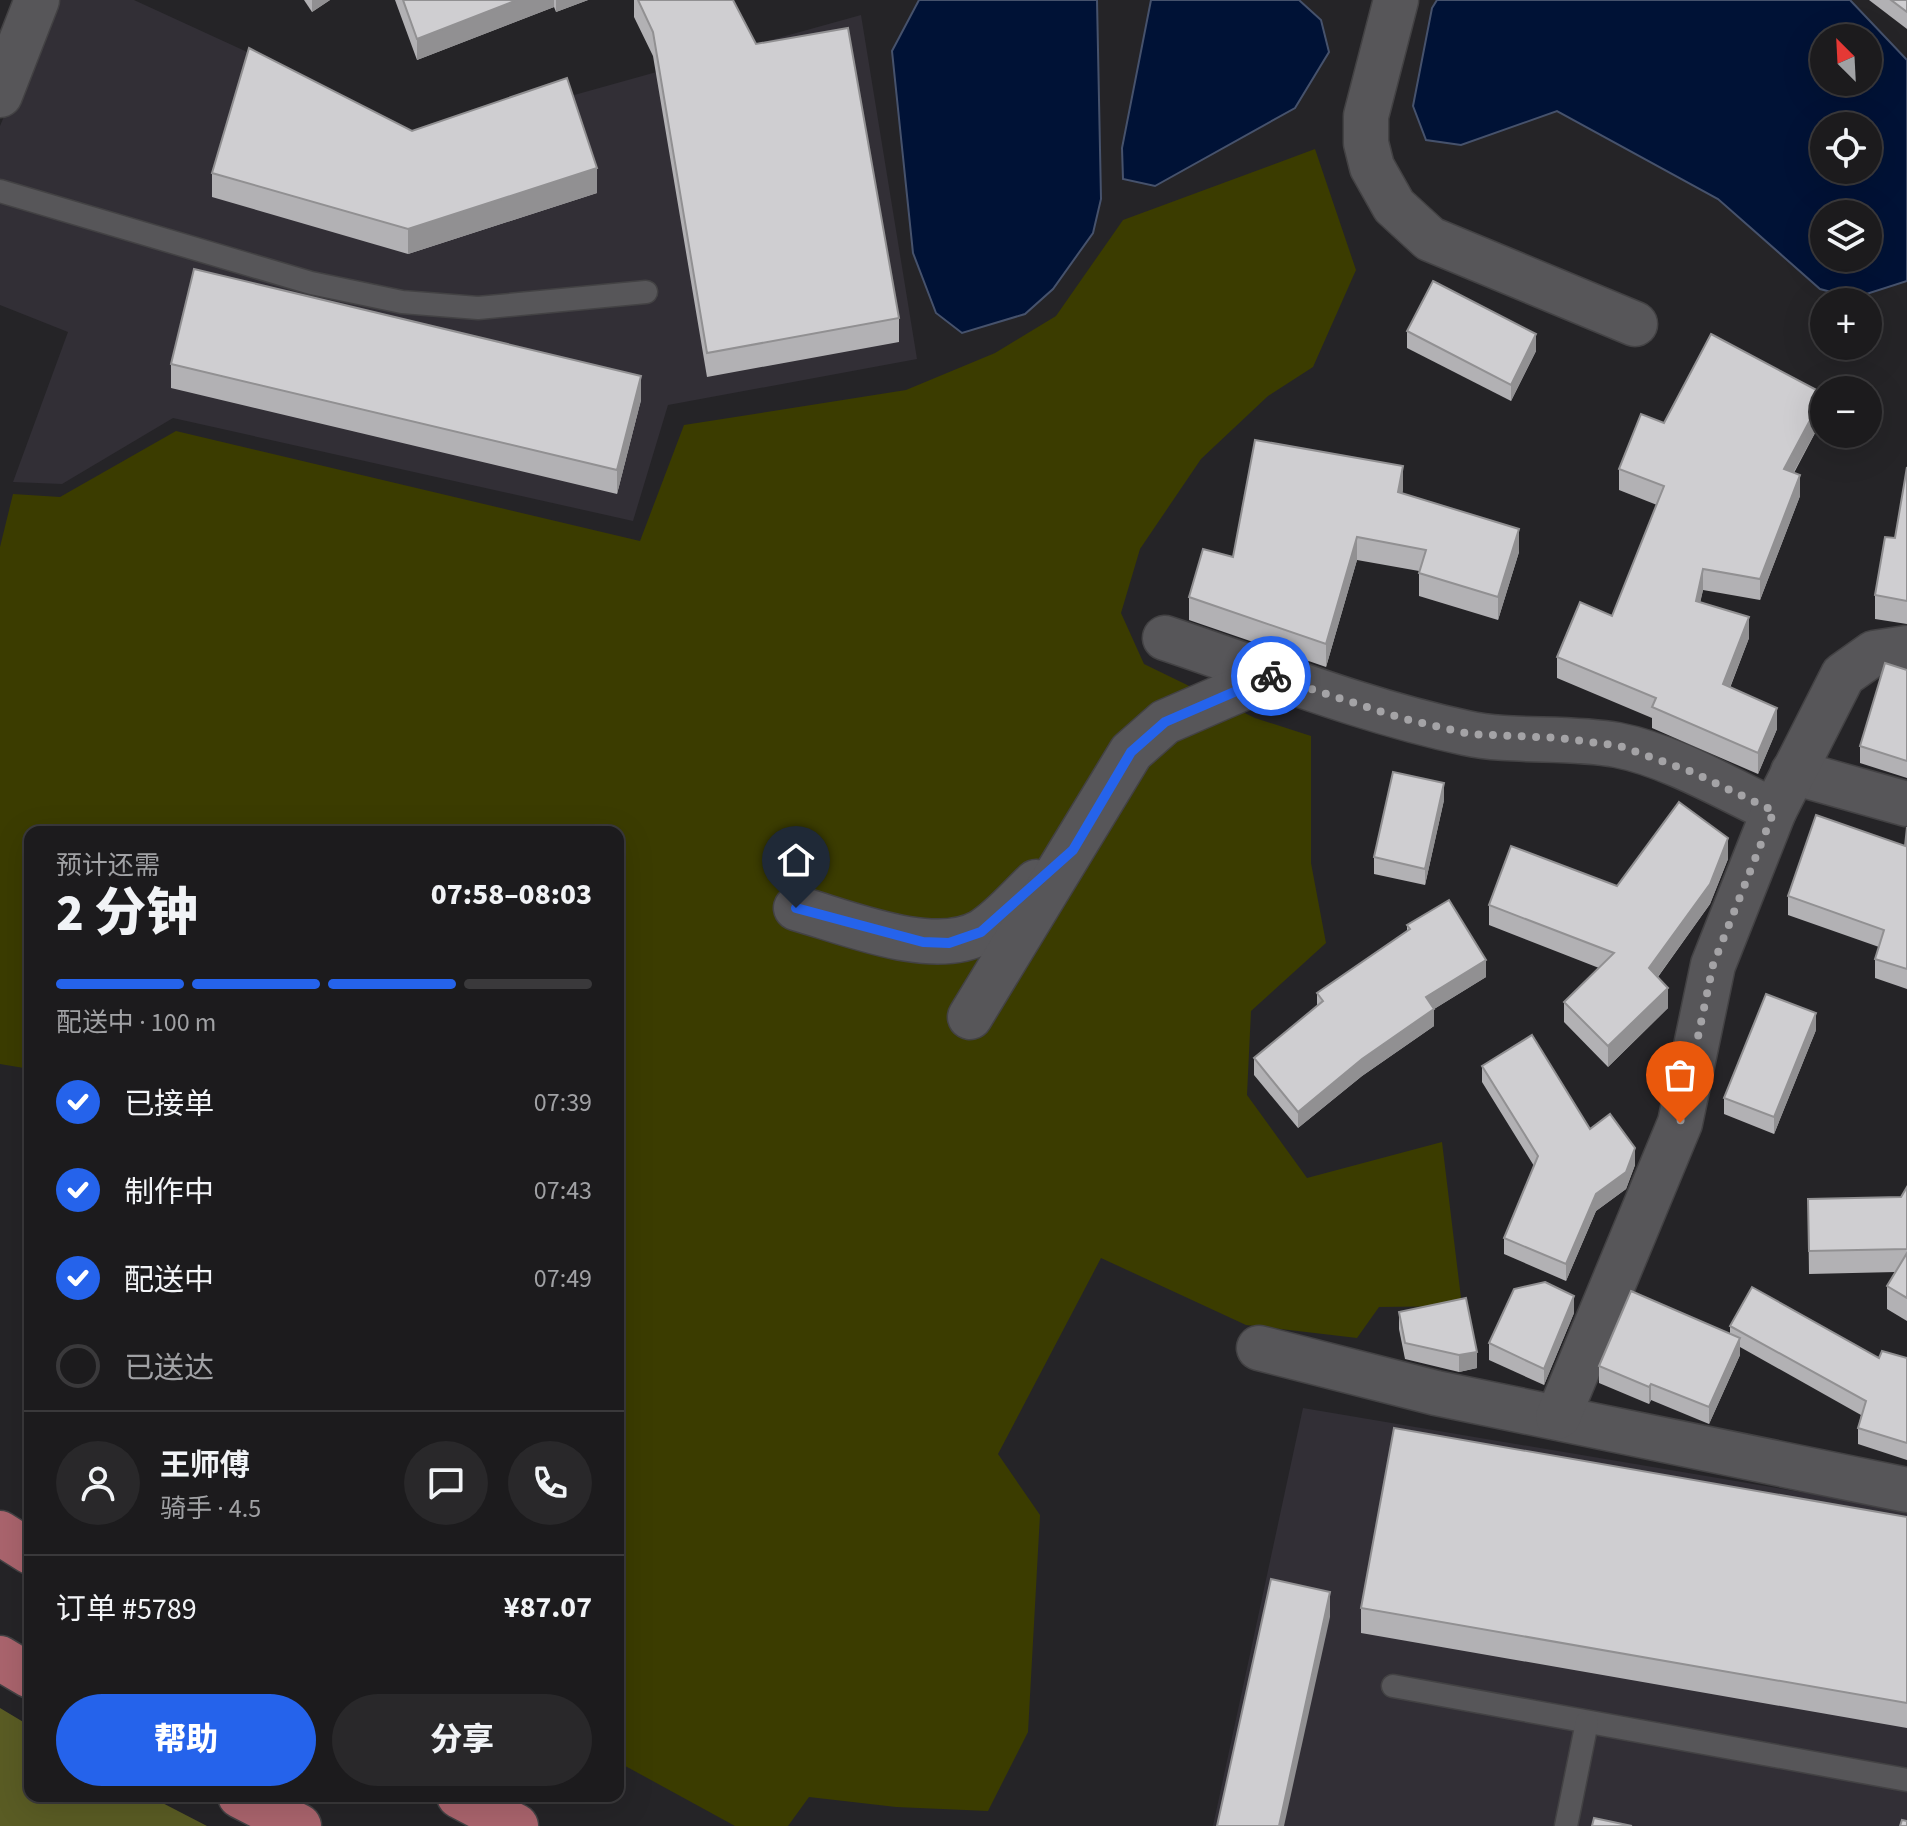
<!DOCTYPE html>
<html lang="zh">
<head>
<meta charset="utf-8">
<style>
  :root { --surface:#1c1b1d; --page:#29282a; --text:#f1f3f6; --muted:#a0a1a4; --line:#3a393b; --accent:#2563eb }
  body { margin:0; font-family:"Source Sans 3","Noto Sans SC",sans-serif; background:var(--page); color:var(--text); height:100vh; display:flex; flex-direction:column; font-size:30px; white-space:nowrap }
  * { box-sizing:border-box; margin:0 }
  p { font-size:26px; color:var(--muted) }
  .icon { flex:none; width:44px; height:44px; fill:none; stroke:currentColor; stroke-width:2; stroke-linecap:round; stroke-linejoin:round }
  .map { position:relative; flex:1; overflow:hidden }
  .sheet { position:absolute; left:24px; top:826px; width:600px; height:976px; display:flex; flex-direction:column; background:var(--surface); border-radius:16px; box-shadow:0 8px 32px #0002,0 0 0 2px var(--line) }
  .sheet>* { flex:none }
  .needle { width:52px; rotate:336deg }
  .controls { position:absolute; left:1810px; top:24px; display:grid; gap:16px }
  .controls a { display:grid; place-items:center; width:72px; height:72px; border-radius:50%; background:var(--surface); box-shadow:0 8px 32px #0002,0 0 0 2px var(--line); font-size:40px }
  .pin { position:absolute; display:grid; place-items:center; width:68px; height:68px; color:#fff; margin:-82px -34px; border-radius:50% 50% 50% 0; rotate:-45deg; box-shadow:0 0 8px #0007 }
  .pin .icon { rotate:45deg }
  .courier { position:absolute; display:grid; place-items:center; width:80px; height:80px; margin:-40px; border:6px solid #2563eb; border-radius:50%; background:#fff; color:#222; box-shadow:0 2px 10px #0007 }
  .summary em { font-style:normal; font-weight:800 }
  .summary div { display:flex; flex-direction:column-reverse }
  .summary { display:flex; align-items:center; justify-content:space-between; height:136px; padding:0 32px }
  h1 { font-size:52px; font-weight:800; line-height:60px }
  .bar { display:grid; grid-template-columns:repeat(4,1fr); gap:12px 8px; align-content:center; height:96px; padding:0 32px }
  .bar i { height:10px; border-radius:6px; background:var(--line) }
  .bar .on { background:var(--accent) }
  .bar p { grid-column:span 4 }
  .line { display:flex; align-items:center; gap:20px; padding:0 32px; border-top:2px solid var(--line) }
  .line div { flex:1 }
  .round { display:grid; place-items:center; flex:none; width:84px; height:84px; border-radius:42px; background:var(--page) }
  ol { padding:0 32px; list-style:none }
  li { display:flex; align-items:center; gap:24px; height:88px }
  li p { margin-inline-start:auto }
  li .icon { padding:8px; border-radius:50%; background:var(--accent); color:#fff; stroke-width:4 }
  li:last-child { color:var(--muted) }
  li i { width:44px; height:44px; border:4px solid var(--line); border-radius:50% }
  .primary-button { display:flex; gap:16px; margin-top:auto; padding:16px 32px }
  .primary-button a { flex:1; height:92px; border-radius:48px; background:var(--accent); color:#fff; font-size:32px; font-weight:800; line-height:92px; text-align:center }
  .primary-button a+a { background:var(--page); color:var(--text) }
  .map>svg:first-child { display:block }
</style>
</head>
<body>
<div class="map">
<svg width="1907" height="1826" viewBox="0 0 1907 1826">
  <rect width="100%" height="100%" fill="#252427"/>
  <g fill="#322f36">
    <path d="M 52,0 L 134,0 L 245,51 L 413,140 L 861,15 L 917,359 L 668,405 L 633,521 L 173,418 L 62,484 L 13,482 L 68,332 L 0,305 L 0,126 Z"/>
    <path d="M 1303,1408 L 1907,1510 L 1907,1826 L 1213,1826 Z"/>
  </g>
  <path fill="#3b3c00" d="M 1315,149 L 1356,270 L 1313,367 L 1268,396 L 1201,459 L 1140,549 L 1121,613 L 1144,664 L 1255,718 L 1311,736 L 1311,863 L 1326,943 L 1251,1011 L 1247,1095 L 1307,1178 L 1442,1142 L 1462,1306 L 1379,1307 L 1357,1338 L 1246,1325 L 1101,1258 L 998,1454 L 1040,1515 L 1028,1732 L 988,1811 L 896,1807 L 809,1797 L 788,1826 L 735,1826 L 618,1762 L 618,832 L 30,832 L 30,1069 L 0,1064 L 0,547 L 13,494 L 60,497 L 176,431 L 640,541 L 684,425 L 906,390 L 995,353 L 1056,316 L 1123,220 Z"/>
  <path fill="#5a5c24" d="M 0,1708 L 30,1726 L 30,1796 L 149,1796 L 207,1826 L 0,1826 Z"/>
  <g fill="#001236" stroke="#46526c" stroke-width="2" fill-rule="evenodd">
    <path d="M 919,0 L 1097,0 L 1101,199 L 1093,233 L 1053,289 L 1025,314 L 962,333 L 936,313 L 913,253 L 892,51 Z"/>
    <path d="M 1151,0 L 1299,0 L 1321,20 L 1329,52 L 1295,108 L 1155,186 L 1123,179 L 1122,148 Z"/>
    <path d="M 1437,0 L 1850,0 L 1907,60 L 1907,281 L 1854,298 L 1820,289 L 1718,199 L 1557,111 L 1461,145 L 1426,140 L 1413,106 L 1432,8 ZM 1824,38 L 1868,38 L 1868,82 L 1824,82 ZM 1824,126 L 1868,126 L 1868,170 L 1824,170 ZM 1824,214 L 1868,214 L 1868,258 L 1824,258 Z"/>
  </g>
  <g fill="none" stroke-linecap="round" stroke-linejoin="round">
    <defs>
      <g id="lane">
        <path d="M 0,191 L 311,283 L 402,302 L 478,308 L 646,292"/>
        <path d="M 1393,1686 L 1907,1780"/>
        <path d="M 1566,1826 L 1587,1722"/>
      </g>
      <g id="street">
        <path d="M 1396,0 L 1366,116 L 1366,143 L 1372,167 L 1394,206 L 1430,239 L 1635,324"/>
        <path d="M 0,95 L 37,0"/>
        <path d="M 1165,638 C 1264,671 1363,711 1466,733 C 1511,743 1568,736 1617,745 C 1669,755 1726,788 1774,811"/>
        <path d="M 1793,772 L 1907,804"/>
        <path d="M 796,908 C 846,922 933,959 981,932 C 1001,920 1019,898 1036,882"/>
        <path d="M 970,1017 L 1131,752 L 1165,722 L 1273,675"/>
        <path d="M 1259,1348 L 1436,1393 L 1907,1490"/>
        <path d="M 1558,1417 L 1680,1123 L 1713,965 L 1774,811 L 1843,675 L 1874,653 L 1907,648"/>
      </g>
      <g id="primary">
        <path d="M 0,1533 L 30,1552"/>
        <path d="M 0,1658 L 30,1676"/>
        <path d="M 240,1796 L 299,1826"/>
        <path d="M 459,1796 L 516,1826"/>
      </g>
    </defs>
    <use href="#lane" stroke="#434244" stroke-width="25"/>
    <use href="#street" stroke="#434244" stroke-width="47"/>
    <use href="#primary" stroke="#434244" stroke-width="47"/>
    <use href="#lane" stroke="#575659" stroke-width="22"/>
    <use href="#street" stroke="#575659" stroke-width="44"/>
    <use href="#primary" stroke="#aa646d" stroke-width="44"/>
  </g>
  <g fill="#b2b1b4">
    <path d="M 304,0 L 330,0 L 312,12 Z"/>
    <path d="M 395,0 L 588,0 L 556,12 L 554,7 L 417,60 Z"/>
    <path d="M 634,0 L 733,0 L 899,318 L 899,342 L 707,377 L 653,56 L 634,17 Z"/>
    <path d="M 1869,0 L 1907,0 L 1907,29 Z"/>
    <path d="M 412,131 L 597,193 L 408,254 L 212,197 L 212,173 Z"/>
    <path d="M 1407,331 L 1536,351 L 1511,401 L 1407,348 Z"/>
    <path d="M 171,364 L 641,400 L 617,494 L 171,388 Z"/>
    <path d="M 1824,394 L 1824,416 L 1794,473 L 1800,496 L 1760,600 L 1703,590 L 1700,602 L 1749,638 L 1730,688 L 1777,729 L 1758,774 L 1652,728 L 1652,718 L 1557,678 L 1557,657 L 1612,616 L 1657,505 L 1619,490 L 1619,469 L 1664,423 Z"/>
    <path d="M 1907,467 L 1907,624 L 1875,619 L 1875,595 L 1895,538 Z"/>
    <path d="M 1403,489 L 1402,494 L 1519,552 L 1498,620 L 1419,596 L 1419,571 L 1357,560 L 1326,667 L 1189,620 L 1189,597 L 1233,557 Z"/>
    <path d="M 1907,670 L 1907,778 L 1860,763 L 1860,746 Z"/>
    <path d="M 1444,800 L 1425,885 L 1374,874 L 1374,857 Z"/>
    <path d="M 1907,827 L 1907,989 L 1875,978 L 1875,959 L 1879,947 L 1788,915 L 1788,896 L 1905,846 Z"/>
    <path d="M 1728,859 L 1710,904 L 1658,977 L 1668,1008 L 1608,1067 L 1564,1022 L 1564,1002 L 1599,968 L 1489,925 L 1489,905 L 1617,886 Z"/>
    <path d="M 1407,925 L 1486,977 L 1434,1009 L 1434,1026 L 1362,1076 L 1298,1128 L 1254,1075 L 1254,1058 L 1317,1006 L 1317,993 L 1407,931 Z"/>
    <path d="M 1816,1030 L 1774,1134 L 1724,1114 L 1724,1098 Z"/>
    <path d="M 1482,1066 L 1590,1129 L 1635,1165 L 1626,1189 L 1596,1211 L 1566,1281 L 1504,1254 L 1504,1238 L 1534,1166 L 1482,1082 Z"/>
    <path d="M 1907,1187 L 1907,1321 L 1887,1309 L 1887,1286 L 1896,1272 L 1809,1274 L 1808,1199 L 1901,1197 Z"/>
    <path d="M 1399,1312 L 1477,1368 L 1459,1372 L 1405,1359 L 1399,1329 Z"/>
    <path d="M 1574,1313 L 1544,1385 L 1489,1360 L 1489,1343 Z"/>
    <path d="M 1730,1326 L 1879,1358 L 1907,1358 L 1907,1460 L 1858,1444 L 1858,1428 L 1861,1415 L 1740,1347 L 1740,1355 L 1709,1424 L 1651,1400 L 1649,1404 L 1599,1383 L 1599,1366 L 1730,1334 Z"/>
    <path d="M 1907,1517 L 1907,1728 L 1361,1633 L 1361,1608 Z"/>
  </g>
  <g fill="#919092">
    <path d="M 312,0 L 330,0 L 312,12 Z"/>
    <path d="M 517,0 L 554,0 L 554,7 L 417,60 L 417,39 Z"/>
    <path d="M 556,0 L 588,0 L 556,12 Z"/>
    <path d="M 597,168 L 597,193 L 408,254 L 408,229 Z"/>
    <path d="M 1536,334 L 1536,351 L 1511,401 L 1511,385 Z"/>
    <path d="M 641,376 L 641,400 L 617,494 L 617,470 Z"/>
    <path d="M 1824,395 L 1824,416 L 1784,490 L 1784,469 Z"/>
    <path d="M 1403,466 L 1403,489 L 1398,515 L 1398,492 Z"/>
    <path d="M 1800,475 L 1800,496 L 1760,600 L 1760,579 Z"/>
    <path d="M 1519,529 L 1519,552 L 1498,620 L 1498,597 Z"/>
    <path d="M 1357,537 L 1357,560 L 1326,667 L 1326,644 Z"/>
    <path d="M 1703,569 L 1703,590 L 1696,622 L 1696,601 Z"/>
    <path d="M 1749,617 L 1749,638 L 1723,705 L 1723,684 Z"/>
    <path d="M 1777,708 L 1777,729 L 1758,774 L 1758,753 Z"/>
    <path d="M 1444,783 L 1444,800 L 1425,885 L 1425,869 Z"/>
    <path d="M 1728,838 L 1728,859 L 1710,904 L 1649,989 L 1649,968 Z"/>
    <path d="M 1486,960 L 1486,977 L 1426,1014 L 1426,997 Z"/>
    <path d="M 1668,988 L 1668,1008 L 1608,1067 L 1608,1046 Z"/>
    <path d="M 1434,1009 L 1434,1026 L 1362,1076 L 1298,1128 L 1298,1112 L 1362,1059 Z"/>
    <path d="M 1816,1013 L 1816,1030 L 1774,1134 L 1774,1117 Z"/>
    <path d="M 1635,1148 L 1635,1165 L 1626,1189 L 1596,1211 L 1566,1281 L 1566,1264 L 1596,1194 Z"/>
    <path d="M 1574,1296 L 1574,1313 L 1544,1385 L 1544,1369 Z"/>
    <path d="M 1740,1338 L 1740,1355 L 1709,1424 L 1709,1407 Z"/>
    <path d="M 1477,1352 L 1477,1368 L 1459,1372 L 1459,1355 Z"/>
    <path d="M 1651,1384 L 1651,1400 L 1649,1404 L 1649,1387 Z"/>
    <path d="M 1330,1592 L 1330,1617 L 1284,1826 L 1279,1826 Z"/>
  </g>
  <g fill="#cfced1" stroke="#919092" stroke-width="2">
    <path d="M 403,0 L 517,0 L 417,39 Z"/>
    <path d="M 638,0 L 733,0 L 756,44 L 848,28 L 899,318 L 707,353 L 653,32 Z"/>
    <path d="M 1891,0 L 1907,0 L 1907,12 Z"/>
    <path d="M 249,48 L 412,131 L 567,78 L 597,168 L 408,229 L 212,173 Z"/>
    <path d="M 194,269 L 641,376 L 617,470 L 171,364 Z"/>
    <path d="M 1433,281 L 1536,334 L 1511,385 L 1407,331 Z"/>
    <path d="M 1711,334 L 1824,394 L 1784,469 L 1800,475 L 1760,579 L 1703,569 L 1696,601 L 1749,617 L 1723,684 L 1777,708 L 1758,753 L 1652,707 L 1656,698 L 1557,657 L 1580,602 L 1612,616 L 1664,486 L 1619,469 L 1641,414 L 1664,423 Z"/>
    <path d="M 1255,440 L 1403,466 L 1398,492 L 1519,529 L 1498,597 L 1419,573 L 1426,550 L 1357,537 L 1326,644 L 1189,597 L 1203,549 L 1233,557 Z"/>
    <path d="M 1907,467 L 1907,601 L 1875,595 L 1885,537 L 1895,538 Z"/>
    <path d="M 1885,663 L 1907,670 L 1907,761 L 1860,746 Z"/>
    <path d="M 1393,772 L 1444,783 L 1425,869 L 1374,857 Z"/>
    <path d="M 1679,802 L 1728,838 L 1710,884 L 1649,968 L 1668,988 L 1608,1046 L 1564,1002 L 1614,953 L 1489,905 L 1511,846 L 1617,886 Z"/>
    <path d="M 1816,815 L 1905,846 L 1907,827 L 1907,969 L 1875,959 L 1884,930 L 1788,896 Z"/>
    <path d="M 1449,900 L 1486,960 L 1426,997 L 1434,1009 L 1362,1059 L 1298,1112 L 1254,1058 L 1323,1001 L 1317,993 L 1410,929 L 1407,925 Z"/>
    <path d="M 1766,994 L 1816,1013 L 1774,1117 L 1724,1098 Z"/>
    <path d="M 1532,1035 L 1590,1129 L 1610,1114 L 1635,1148 L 1626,1172 L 1596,1194 L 1566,1264 L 1504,1238 L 1538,1156 L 1482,1066 Z"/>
    <path d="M 1907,1187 L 1907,1249 L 1809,1251 L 1808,1199 L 1901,1197 Z"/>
    <path d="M 1907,1253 L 1907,1298 L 1887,1286 Z"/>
    <path d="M 1545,1282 L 1574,1296 L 1544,1369 L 1489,1343 L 1514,1289 Z"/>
    <path d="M 1752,1287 L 1879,1358 L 1882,1351 L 1907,1358 L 1907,1443 L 1858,1428 L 1866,1401 L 1730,1326 Z"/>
    <path d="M 1631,1291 L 1740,1338 L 1709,1407 L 1651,1384 L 1649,1387 L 1599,1366 Z"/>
    <path d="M 1466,1298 L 1477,1352 L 1459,1355 L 1405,1343 L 1399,1312 Z"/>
    <path d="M 1394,1428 L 1907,1517 L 1907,1703 L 1361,1608 Z"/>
    <path d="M 1271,1579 L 1330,1592 L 1279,1826 L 1217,1826 Z"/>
    <path d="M 1594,1818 L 1632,1826 L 1592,1826 Z"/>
    <path d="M 1902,1820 L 1907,1821 L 1907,1826 L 1900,1826 Z"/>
  </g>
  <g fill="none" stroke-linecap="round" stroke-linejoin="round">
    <path stroke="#a4a3a6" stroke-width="8" stroke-dasharray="0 14.4" d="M 1271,676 L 1401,718 L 1470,734 L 1560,738 L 1620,746 L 1692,772 L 1774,811 L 1713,965 L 1680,1123"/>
    <path stroke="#2563eb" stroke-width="10" d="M 796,908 L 923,942 L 949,943 L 981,932 L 1073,850 L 1131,752 L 1165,722 L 1271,676"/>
  </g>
</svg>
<div class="controls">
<a><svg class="needle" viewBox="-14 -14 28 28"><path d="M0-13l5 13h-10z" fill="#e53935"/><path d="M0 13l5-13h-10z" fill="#a0a1a4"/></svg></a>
<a><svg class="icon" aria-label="locate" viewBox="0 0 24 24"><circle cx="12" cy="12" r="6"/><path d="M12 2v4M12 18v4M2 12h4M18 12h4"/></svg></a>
<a><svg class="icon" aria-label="layers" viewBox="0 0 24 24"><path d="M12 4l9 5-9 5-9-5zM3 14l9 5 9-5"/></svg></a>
<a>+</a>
<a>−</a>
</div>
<div class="pin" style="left:1680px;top:1123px;background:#ea580c"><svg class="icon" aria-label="bag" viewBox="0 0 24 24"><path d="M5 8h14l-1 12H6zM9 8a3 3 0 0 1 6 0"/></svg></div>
<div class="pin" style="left:796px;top:908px;background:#1f2937"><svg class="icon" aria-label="home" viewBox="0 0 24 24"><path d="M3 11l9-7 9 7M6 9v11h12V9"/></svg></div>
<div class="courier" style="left:1271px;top:676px"><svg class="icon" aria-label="bike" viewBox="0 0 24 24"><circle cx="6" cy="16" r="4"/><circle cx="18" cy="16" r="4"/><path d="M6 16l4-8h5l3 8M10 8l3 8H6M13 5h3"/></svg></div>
<section class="sheet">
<div class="summary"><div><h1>2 分钟</h1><p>预计还需</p></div><em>07:58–08:03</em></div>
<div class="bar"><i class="on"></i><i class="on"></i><i class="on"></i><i></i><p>配送中 · 100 m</p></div>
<ol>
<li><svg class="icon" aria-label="check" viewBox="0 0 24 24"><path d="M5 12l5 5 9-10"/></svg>已接单<p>07:39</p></li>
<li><svg class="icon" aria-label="check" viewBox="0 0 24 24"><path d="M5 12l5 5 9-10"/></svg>制作中<p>07:43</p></li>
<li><svg class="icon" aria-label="check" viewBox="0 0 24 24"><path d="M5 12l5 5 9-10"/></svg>配送中<p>07:49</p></li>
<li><i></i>已送达</li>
</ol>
<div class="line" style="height:144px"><a class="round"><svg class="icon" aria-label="person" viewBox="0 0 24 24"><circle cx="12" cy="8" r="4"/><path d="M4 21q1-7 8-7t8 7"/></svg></a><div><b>王师傅</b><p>骑手 · 4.5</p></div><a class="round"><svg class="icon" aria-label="chat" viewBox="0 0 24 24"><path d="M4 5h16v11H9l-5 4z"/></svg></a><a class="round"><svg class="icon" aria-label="phone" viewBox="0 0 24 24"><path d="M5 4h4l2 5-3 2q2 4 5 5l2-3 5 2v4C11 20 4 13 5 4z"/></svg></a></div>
<div class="line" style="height:104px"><div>订单 #5789</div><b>¥87.07</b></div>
<div class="primary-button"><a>帮助</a><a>分享</a></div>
</section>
</div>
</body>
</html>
